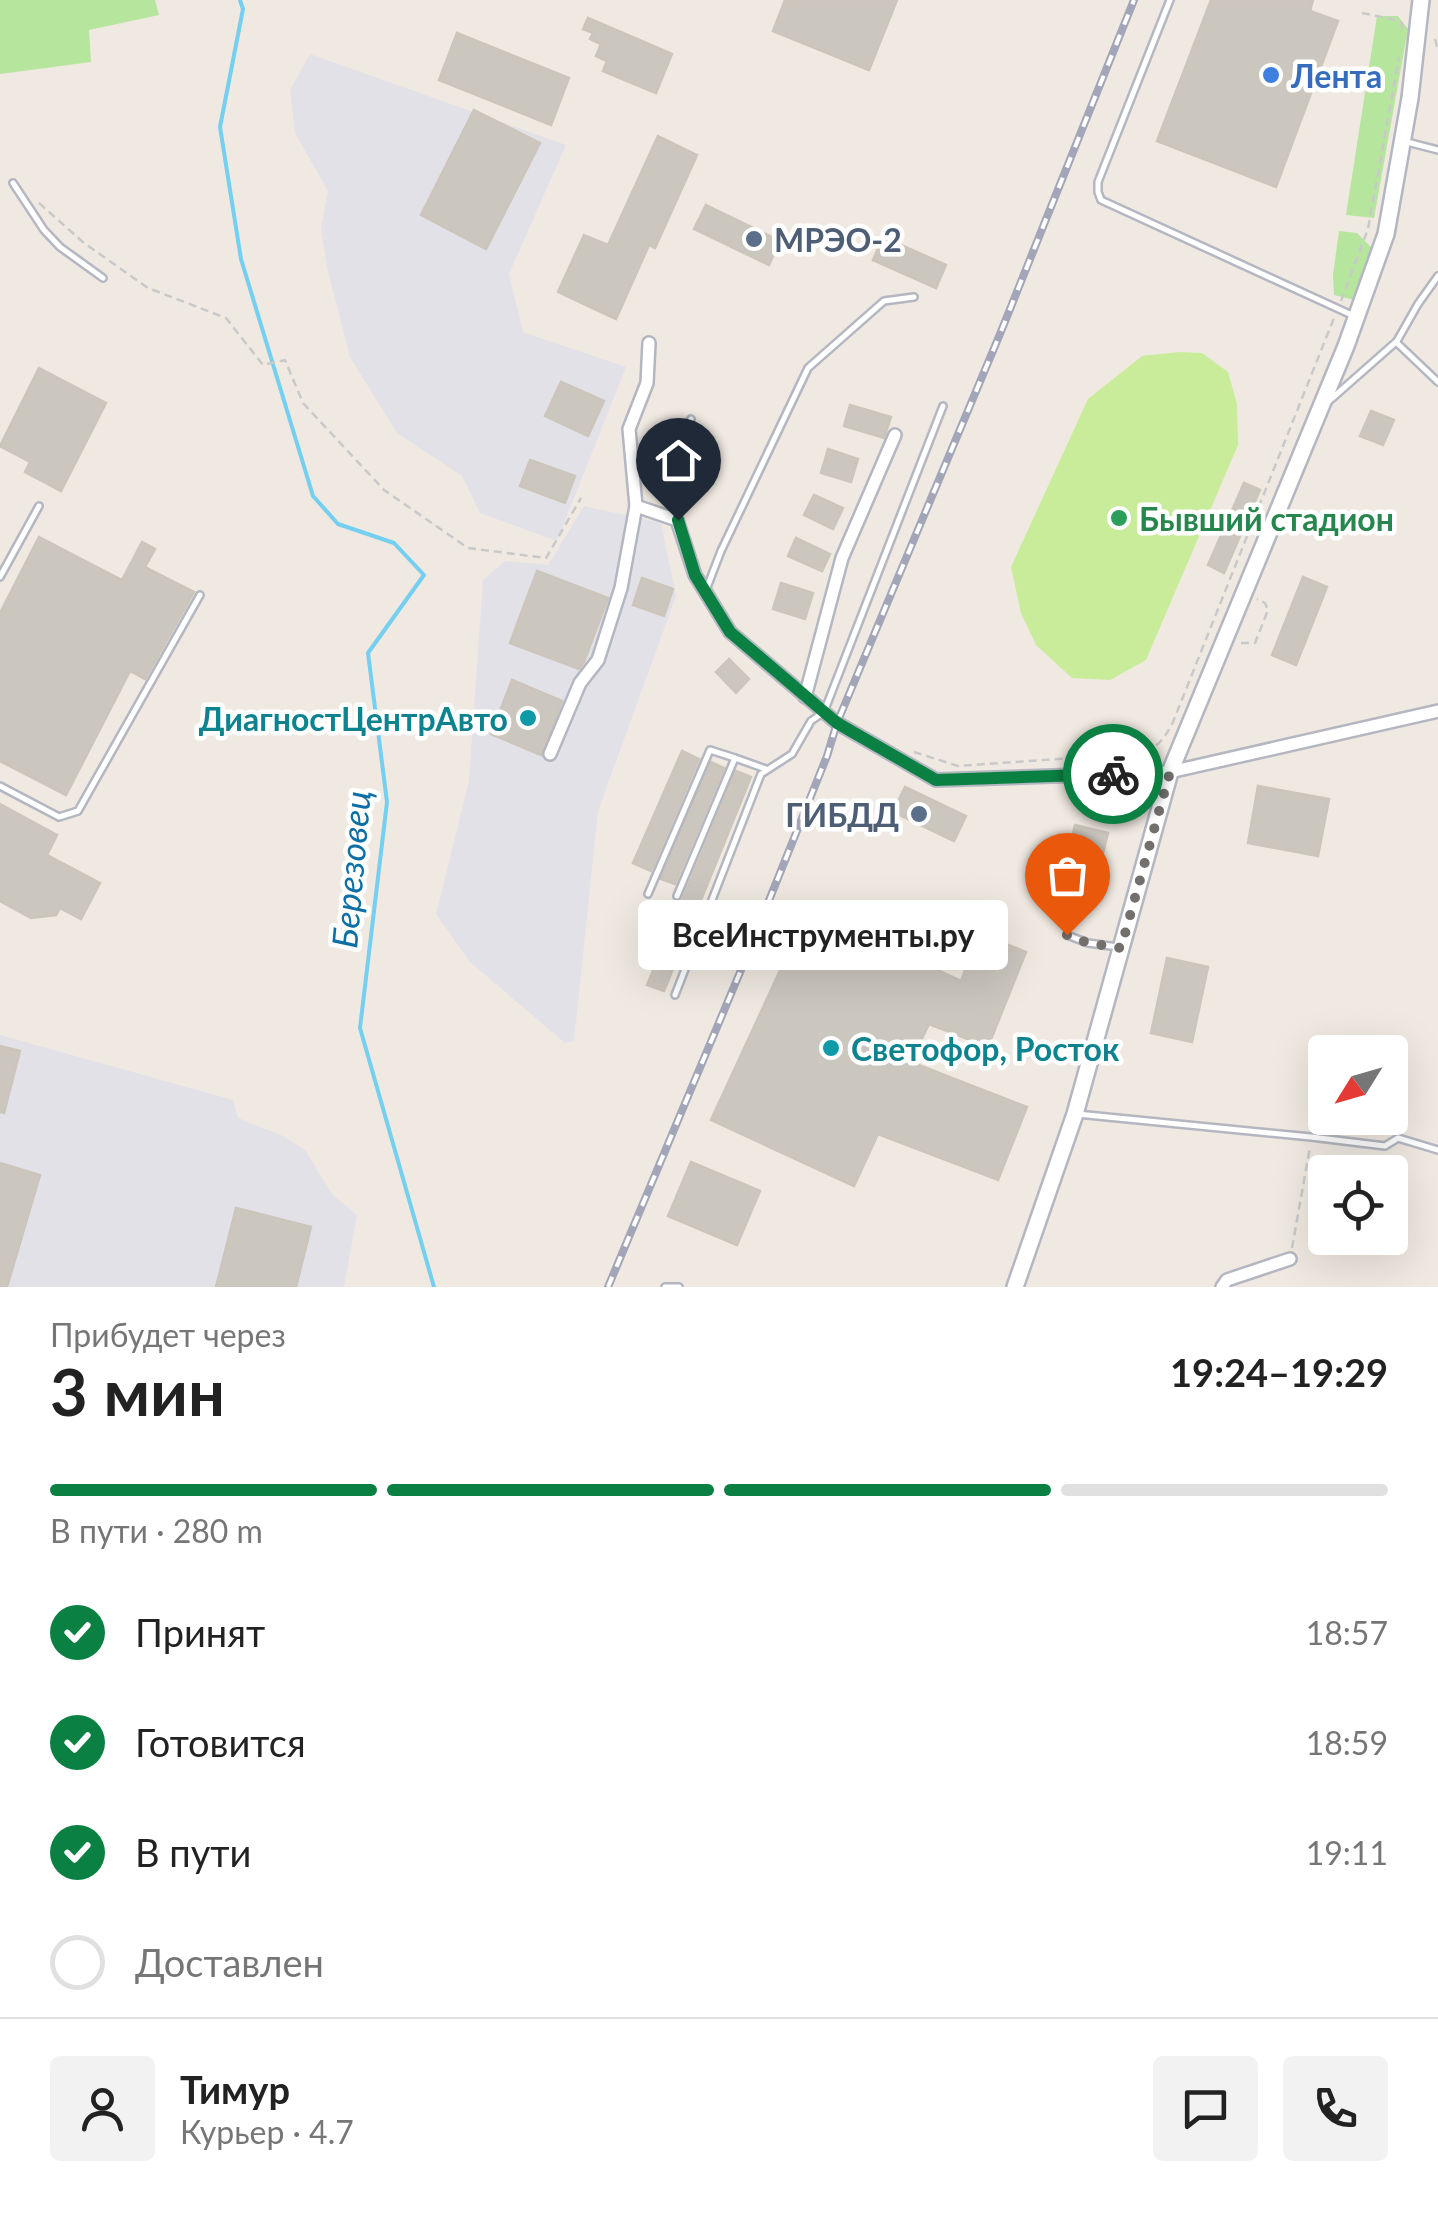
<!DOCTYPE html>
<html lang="ru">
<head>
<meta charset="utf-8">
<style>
  :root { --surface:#fff; --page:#f2f2f2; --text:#222; --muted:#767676; --line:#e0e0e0; --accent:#0b8043 }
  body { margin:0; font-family:Lato,sans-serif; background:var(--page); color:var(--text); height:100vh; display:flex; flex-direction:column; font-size:38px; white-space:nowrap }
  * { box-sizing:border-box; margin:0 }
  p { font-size:32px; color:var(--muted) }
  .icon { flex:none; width:55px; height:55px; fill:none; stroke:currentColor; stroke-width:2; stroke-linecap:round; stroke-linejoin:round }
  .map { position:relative; height:1287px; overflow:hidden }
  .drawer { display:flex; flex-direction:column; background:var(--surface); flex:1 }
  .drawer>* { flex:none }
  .needle { width:65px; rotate:233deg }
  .tools { position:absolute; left:1308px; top:1035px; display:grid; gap:20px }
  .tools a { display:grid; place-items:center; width:100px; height:100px; border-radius:10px; background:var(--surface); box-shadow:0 10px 40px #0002; font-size:50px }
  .pin { position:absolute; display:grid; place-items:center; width:85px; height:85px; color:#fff; margin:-102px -42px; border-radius:50% 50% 50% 0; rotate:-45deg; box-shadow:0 0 10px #0007 }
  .pin .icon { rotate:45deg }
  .courier { position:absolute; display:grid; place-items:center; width:100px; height:100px; margin:-50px; border:8px solid #0b8043; border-radius:50%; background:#fff; color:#222; box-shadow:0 2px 12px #0007 }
  .bubble { position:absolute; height:70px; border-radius:10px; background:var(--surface); box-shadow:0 10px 40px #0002; font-size:32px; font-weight:700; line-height:70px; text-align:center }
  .summary em { font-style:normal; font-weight:700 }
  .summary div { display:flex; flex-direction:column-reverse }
  .summary { display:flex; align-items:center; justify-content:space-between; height:170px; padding:0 50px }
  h1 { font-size:65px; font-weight:700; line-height:75px }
  .bar { display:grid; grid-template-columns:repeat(4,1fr); gap:15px 10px; align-content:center; height:120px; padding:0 50px }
  .bar i { height:12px; border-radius:8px; background:var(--line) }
  .bar .selected { background:var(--accent) }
  .bar p { grid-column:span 4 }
  .line { display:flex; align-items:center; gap:25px; padding:0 50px; border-top:2px solid var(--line) }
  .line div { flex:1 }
  .round { display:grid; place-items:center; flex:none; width:105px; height:105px; border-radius:10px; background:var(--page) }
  ol { padding:0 50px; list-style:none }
  li { display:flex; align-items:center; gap:30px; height:110px }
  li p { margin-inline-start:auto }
  li .icon { padding:10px; border-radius:50%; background:var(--accent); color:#fff; stroke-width:4 }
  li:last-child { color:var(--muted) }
  li i { width:55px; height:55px; border:5px solid var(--line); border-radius:50% }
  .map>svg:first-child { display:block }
</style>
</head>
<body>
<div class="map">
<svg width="1438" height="1287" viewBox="0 0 1438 1287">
  <rect width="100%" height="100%" fill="#efe9e1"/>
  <g fill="#e3e1e8">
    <path d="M 310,54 L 566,145 L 509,274 L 523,332 L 626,367 L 557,541 L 480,513 L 462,476 L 397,433 L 350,357 L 327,268 L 321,228 L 328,191 L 295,133 L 290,90 Z"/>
    <path d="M 584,506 L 661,523 L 676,596 L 598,811 L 574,1041 L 565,1043 L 470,962 L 436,914 L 469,781 L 483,580 L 505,561 L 548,565 Z"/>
    <path d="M 0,1035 L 233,1100 L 238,1118 L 283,1136 L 305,1150 L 332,1194 L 357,1215 L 344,1287 L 0,1287 Z"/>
  </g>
  <g fill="#b6e59e">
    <path d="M 0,0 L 155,0 L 159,15 L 89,30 L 91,62 L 0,74 Z"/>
    <path d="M 1377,16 L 1398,16 L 1408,29 L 1374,218 L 1346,215 Z"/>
    <path d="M 1339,231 L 1357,233 L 1372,248 L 1354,300 L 1334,295 L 1333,275 Z"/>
  </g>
  <path fill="#c9ec9a" d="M 1180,352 L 1202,353 L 1228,372 L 1237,404 L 1238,445 L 1146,660 L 1110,680 L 1072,678 L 1036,645 L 1021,613 L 1011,567 L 1088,399 L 1142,356 Z"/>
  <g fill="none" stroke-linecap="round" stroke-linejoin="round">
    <path stroke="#75cff0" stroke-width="4" d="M 240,0 L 243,9 L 220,127 L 241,259 L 313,496 L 338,524 L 394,543 L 424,575 L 368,653 L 387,802 L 360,1028 L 434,1287"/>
  </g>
  <g fill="#cbc7bf" stroke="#cbc5ba" stroke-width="2.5">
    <path d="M 785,0 L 897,0 L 869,70 L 773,31 Z"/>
    <path d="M 1211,0 L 1313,0 L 1310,11 L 1338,21 L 1276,187 L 1157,141 Z"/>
    <path d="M 588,18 L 672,54 L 656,93 L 603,71 L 607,61 L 596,56 L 601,44 L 590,39 L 593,33 L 583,29 Z"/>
    <path d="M 457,33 L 569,78 L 551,125 L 439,80 Z"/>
    <path d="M 474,110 L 540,143 L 486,249 L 421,215 Z"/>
    <path d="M 658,136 L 697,155 L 655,248 L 649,245 L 616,319 L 558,292 L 584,235 L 608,245 Z"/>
    <path d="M 706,205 L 780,241 L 769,265 L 694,229 Z"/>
    <path d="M 883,237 L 946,265 L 936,288 L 873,260 Z"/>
    <path d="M 39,368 L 106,403 L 61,491 L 25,472 L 30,462 L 0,446 Z"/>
    <path d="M 561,382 L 604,401 L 588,436 L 545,416 Z"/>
    <path d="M 850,405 L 891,417 L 884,438 L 844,426 Z"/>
    <path d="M 1371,411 L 1394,420 L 1383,445 L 1360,436 Z"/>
    <path d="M 828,449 L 858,459 L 851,482 L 821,473 Z"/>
    <path d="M 530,460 L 575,476 L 565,503 L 520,486 Z"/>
    <path d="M 1244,483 L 1260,490 L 1224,573 L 1208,565 Z"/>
    <path d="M 814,495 L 843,508 L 833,529 L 804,515 Z"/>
    <path d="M 39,537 L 122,580 L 142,542 L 155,549 L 145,567 L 194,592 L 145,679 L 130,671 L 66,795 L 0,761 L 0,613 Z"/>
    <path d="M 796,538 L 830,554 L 822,571 L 788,556 Z"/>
    <path d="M 537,571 L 608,598 L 584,662 L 579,669 L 510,643 Z"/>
    <path d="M 1303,577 L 1327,587 L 1296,665 L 1272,655 Z"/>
    <path d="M 642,578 L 673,589 L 664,616 L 633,605 Z"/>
    <path d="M 781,583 L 813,593 L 805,619 L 773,609 Z"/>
    <path d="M 729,659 L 749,679 L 736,693 L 716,672 Z"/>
    <path d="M 512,680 L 562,701 L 541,755 L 491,734 Z"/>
    <path d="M 682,751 L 699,759 L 651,871 L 633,863 Z"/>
    <path d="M 711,762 L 724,768 L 675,884 L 661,879 Z"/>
    <path d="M 736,771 L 751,777 L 664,991 L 647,985 Z"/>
    <path d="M 1258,786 L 1329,799 L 1318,856 L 1248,843 Z"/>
    <path d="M 905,787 L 966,816 L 954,841 L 893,812 Z"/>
    <path d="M 0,804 L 57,835 L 47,855 L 100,883 L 81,919 L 60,908 L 56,915 L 31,918 L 0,901 Z"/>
    <path d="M 1075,825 L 1108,833 L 1090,906 L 1057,898 Z"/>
    <path d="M 808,910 L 961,981 L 979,933 L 1026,952 L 988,1047 L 929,1024 L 911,1062 L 1027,1107 L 998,1180 L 878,1134 L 854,1186 L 711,1120 Z"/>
    <path d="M 1167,958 L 1208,967 L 1192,1042 L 1151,1033 Z"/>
    <path d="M 0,1046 L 20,1051 L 4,1113 L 0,1112 Z"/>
    <path d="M 691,1162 L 760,1191 L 737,1245 L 668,1216 Z"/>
    <path d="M 0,1163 L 40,1175 L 7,1287 L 0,1287 Z"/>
    <path d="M 236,1208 L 311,1227 L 296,1287 L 216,1287 Z"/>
  </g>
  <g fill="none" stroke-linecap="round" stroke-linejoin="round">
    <defs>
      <g id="lane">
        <path d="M 1170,0 L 1098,182 L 1098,192 L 1101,200 L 1354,316"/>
        <path d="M 1407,142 L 1438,150"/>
        <path d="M 13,183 L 44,230 L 60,247 L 103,278"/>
        <path d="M 1397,341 L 1418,304 L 1438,276"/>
        <path d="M 1329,401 L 1396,342 L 1438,382"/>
        <path d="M 677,517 L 677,451 L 691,419"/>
        <path d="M 0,577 L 39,506"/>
        <path d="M 706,590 L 721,551 L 808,368 L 884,301 L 914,297"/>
        <path d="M 0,786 L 59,817 L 78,811 L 200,595"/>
        <path d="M 648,894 L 710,750 L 735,758"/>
        <path d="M 677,896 L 735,758 L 766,769"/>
        <path d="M 1067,935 L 1088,943 L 1118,947"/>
        <path d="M 675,995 L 761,774 L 792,754 L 811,721 L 824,712 L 943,406"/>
        <path d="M 1077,1114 L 1311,1137 L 1385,1146 L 1398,1138 L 1438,1150"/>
        <path d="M 665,1287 L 679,1287"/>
      </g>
      <g id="street">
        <path d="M 649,343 L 647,383 L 629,429 L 636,506 L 677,520 L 695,575 L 730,632 L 837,723 L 936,780 L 1170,772 L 1438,711"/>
        <path d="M 805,697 L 842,558 L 895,435"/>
        <path d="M 550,754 L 580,683 L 598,660 L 621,588 L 636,506"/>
        <path d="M 1222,1287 L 1227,1280 L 1290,1259"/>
      </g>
      <path id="secondary" d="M 1015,1287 L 1075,1114 L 1170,772 L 1346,346 L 1386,234 L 1410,98 L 1421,0"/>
    </defs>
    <use href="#lane" stroke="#b4b7c1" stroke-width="10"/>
    <use href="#street" stroke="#b4b7c1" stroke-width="16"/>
    <use href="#secondary" stroke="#b4b7c1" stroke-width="20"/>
    <g stroke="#c9c9c9" stroke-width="2.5" stroke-dasharray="8 5" stroke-linecap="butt">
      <path d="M 1362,13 L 1392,19 L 1402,23 L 1402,29"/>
      <path d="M 1435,39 L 1438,50"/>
      <path d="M 39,203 L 84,243 L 148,288 L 226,318 L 263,365 L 285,360 L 303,403 L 384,490 L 468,548 L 546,558 L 581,498"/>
      <path d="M 1341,301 L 1368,229 L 1399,57"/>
      <path d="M 1241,643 L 1255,643 L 1268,610 L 1265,603 L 1257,599"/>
      <path d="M 914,752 L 958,766 L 1143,753 C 1159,746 1165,738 1173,722 L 1334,318"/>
      <path d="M 1292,1248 L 1310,1147"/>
    </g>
    <use href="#lane" stroke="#fff" stroke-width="5"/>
    <use href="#street" stroke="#fff" stroke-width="11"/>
    <use href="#secondary" stroke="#fff" stroke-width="15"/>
    <defs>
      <path id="rail" d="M 608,1287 L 741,970 L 827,756 L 837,723 L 1000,334 L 1134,0"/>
    </defs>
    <use href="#rail" stroke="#a3a6b8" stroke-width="8"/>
    <use href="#rail" stroke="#fff" stroke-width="4" stroke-dasharray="11" stroke-linecap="butt"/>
  </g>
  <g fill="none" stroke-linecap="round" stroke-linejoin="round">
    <path stroke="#726f6d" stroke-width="10" stroke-dasharray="0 18" d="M 1067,935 L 1088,943 L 1121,948 L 1170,772 L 1113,774"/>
    <path stroke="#0b8043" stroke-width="12" d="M 678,520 L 695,575 L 730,632 L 837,723 L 936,780 L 1113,774"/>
  </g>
  <circle fill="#3f7fe0" stroke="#fff" stroke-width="4" cx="1271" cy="75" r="10"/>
  <g fill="#5c6f8a" stroke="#fff" stroke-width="4">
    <circle cx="754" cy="239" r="10"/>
    <circle cx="919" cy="814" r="10"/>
  </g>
  <circle fill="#2e9e5b" stroke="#fff" stroke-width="4" cx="1119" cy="518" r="10"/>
  <g fill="#0f9aa8" stroke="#fff" stroke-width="4">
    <circle cx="528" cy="718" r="10"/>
    <circle cx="831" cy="1048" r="10"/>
  </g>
  <g text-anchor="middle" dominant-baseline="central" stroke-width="9" stroke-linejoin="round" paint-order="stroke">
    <g font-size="32" font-weight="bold" fill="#366cbe" stroke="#fff" text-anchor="start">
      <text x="1291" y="75">Лента</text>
    </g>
    <g font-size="32" font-weight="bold" fill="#4e5e75" stroke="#fff" text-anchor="start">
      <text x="774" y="239">МРЭО-2</text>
      <text x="899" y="814" text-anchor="end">ГИБДД</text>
    </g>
    <g font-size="32" font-weight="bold" fill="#27864d" stroke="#fff" text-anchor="start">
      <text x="1139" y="518">Бывший стадион</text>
    </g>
    <g font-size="32" font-weight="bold" fill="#0d838f" stroke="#fff" text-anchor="end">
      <text x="508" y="718">ДиагностЦентрАвто</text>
      <text x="851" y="1048" text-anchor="start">Светофор, Росток</text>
    </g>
    <g font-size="35" font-style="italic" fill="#0d6fa3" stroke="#fff">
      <text transform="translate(350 869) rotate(-85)">Березовец</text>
    </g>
  </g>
</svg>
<div class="tools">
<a><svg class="needle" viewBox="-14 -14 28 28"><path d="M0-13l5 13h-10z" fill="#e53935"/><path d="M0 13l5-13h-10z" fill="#767676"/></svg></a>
<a><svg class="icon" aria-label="locate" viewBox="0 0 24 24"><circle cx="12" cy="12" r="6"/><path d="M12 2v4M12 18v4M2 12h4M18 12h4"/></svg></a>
</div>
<div class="pin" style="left:1067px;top:935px;background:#ea580c"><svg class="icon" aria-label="bag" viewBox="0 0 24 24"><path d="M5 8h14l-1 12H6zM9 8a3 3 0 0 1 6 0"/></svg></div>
<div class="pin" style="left:678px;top:520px;background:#1f2937"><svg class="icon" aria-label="home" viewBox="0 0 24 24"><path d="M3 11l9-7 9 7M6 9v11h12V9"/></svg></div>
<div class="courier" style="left:1113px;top:774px"><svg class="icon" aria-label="bike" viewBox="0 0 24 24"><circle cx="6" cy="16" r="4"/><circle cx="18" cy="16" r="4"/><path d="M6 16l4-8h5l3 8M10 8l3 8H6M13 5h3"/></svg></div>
<div class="bubble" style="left:638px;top:900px;width:370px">ВсеИнструменты.ру</div>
</div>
<section class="drawer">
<div class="summary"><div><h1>3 мин</h1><p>Прибудет через</p></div><em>19:24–19:29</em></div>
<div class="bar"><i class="selected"></i><i class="selected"></i><i class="selected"></i><i></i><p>В пути · 280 m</p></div>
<ol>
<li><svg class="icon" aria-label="check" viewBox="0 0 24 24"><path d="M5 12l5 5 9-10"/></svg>Принят<p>18:57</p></li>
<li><svg class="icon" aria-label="check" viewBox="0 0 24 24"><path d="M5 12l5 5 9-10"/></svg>Готовится<p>18:59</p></li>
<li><svg class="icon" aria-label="check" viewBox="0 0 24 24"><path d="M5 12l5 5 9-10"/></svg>В пути<p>19:11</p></li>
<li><i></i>Доставлен</li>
</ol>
<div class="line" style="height:180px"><a class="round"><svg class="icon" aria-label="person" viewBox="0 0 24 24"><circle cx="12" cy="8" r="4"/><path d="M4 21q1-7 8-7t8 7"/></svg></a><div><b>Тимур</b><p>Курьер · 4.7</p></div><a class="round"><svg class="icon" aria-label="chat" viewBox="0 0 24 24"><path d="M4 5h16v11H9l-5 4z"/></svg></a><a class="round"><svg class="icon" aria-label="phone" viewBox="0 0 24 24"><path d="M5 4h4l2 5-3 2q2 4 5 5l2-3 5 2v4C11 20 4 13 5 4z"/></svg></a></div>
</section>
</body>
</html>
